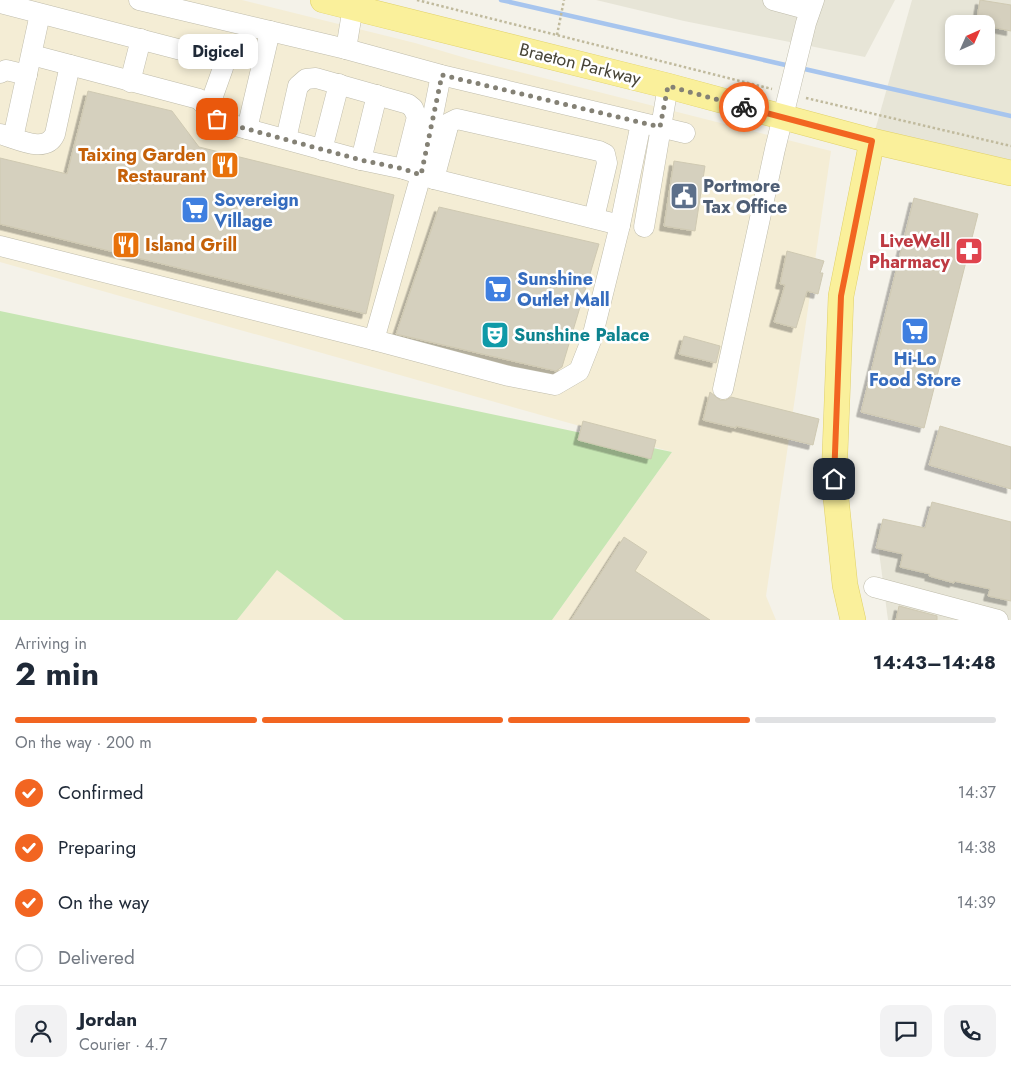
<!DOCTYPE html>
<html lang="en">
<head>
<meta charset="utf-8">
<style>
  :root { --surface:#fff; --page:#f2f2f3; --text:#1f2937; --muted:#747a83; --line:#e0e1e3; --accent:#f26521 }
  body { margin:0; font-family:Jost,sans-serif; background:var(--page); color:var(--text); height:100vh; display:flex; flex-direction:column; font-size:19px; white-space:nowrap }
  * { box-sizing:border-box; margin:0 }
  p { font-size:16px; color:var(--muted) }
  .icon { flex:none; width:28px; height:28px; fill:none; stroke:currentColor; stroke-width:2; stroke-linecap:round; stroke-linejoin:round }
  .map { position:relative; height:620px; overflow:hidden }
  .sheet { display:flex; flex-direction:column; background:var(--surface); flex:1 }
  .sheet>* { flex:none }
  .needle { width:32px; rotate:45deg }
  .controls { position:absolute; left:945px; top:15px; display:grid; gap:10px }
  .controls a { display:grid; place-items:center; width:50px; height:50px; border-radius:10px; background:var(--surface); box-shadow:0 2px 8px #0003; font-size:25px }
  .pin { position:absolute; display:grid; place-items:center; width:42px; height:42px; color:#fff; margin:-21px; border-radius:10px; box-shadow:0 2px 8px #0006 }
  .courier { position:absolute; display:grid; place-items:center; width:50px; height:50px; margin:-25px; border:4px solid #f26521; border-radius:50%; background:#fff; color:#222; box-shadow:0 1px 6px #0007 }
  .bubble { position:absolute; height:35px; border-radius:10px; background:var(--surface); box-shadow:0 2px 8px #0003; font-size:16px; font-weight:700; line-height:35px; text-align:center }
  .headline em { font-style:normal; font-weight:700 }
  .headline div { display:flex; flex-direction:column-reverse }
  .headline { display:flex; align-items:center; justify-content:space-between; height:85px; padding:0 15px }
  h1 { font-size:32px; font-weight:700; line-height:38px }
  .bar { display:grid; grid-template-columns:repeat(4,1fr); gap:8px 5px; align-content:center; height:60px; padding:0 15px }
  .bar i { height:6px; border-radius:4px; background:var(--line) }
  .bar .active { background:var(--accent) }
  .bar p { grid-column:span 4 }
  .line { display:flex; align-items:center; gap:12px; padding:0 15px; border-top:1px solid var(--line) }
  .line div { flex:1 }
  .round { display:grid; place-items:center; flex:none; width:52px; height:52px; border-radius:10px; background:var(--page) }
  ol { padding:0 15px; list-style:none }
  li { display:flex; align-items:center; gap:15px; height:55px }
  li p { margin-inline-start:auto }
  li .icon { padding:5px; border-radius:50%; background:var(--accent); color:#fff; stroke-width:4 }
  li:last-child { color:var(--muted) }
  li i { width:28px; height:28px; border:2px solid var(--line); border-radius:50% }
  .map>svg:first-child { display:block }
</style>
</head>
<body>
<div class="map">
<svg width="1011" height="620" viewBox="0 0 1011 620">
  <defs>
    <filter id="shadow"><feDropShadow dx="-4.5" dy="4.5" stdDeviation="0" flood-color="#0004"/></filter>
  </defs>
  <rect width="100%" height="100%" fill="#f4f2e9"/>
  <g fill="#e7e5d7" fill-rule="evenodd">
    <path d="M 596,0 L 895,0 L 865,57 L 684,21 Z"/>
    <path d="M 912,0 L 1011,0 L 1011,173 L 872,141 ZM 954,24 L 986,24 L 986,56 L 954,56 Z"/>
    <path d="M 876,529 L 1011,562 L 1011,620 L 888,620 Z"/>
  </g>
  <g fill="#f4edd5">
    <path d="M 0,0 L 242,0 L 415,43 L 469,59 L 831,151 L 766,596 L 776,620 L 552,620 L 672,452 L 0,262 Z"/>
    <path d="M 277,569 L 344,620 L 237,620 Z"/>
  </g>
  <path fill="#c6e6b3" d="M 0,311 L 672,452 L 552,620 L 344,620 L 277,570 L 237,620 L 0,620 Z"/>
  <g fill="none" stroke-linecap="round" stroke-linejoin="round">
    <g stroke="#a7c5ee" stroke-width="4.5">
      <path d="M 501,0 L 790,66"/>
      <path d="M 800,68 L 1011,116"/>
    </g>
  </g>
  <g fill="#d5d0be" stroke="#cfc9b2" filter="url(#shadow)">
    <path d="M 980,0 L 1011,5 L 1011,31 L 986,26 L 986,24 L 976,24 Z"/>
    <path d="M 88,91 L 172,111 L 199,147 L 394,195 L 366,314 L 0,224 L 0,158 L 67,174 Z"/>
    <path d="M 674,161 L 705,166 L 695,231 L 664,226 Z"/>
    <path d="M 914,198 L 978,214 L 924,428 L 861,412 Z"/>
    <path d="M 439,207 L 599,244 L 562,367 L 556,371 L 396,334 Z"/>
    <path d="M 787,251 L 824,261 L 820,273 L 823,273 L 818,294 L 807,291 L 796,328 L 774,322 L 785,285 L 780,284 Z"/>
    <path d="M 684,336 L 720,346 L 716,363 L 679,354 Z"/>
    <path d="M 710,392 L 720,400 L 726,400 L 731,397 L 819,419 L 813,445 L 736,426 L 736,428 L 703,420 Z"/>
    <path d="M 583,421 L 656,440 L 651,459 L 578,440 Z"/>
    <path d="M 940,426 L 1011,447 L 1011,489 L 929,465 Z"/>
    <path d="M 932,502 L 1011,522 L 1011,601 L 988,596 L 990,589 L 954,581 L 954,583 L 929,576 L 930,574 L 900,567 L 903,554 L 876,548 L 883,519 L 925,528 Z"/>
    <path d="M 624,537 L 647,552 L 635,571 L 710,620 L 571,620 Z"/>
    <path d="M 899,606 L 937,616 L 937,620 L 896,620 Z"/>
  </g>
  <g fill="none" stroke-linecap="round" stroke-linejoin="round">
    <defs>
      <g id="minor">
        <path d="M 139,0 L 346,49 L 353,7"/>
        <path d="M 773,0 L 810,10"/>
        <path d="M 0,3 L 216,59 L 221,63 L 223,68 L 208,110"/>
        <path d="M 346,49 L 441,75 L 685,133"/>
        <path d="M 32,55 L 199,99 L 217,119 L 229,124 L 361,160 L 404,169 L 434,179 L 620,225"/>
        <path d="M 0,73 L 6,70 L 27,75"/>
        <path d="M 130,82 L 141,39"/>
        <path d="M 247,129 L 270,31"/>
        <path d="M 0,134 C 16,138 46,155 55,134 L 70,65"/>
        <path d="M 13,138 L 40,14"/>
        <path d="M 286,139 L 298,86 L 306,79 L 316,78 L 408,104 L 413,108 L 417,117 L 404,169"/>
        <path d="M 322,150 L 339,84"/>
        <path d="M 361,160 L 377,95"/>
        <path d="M 434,179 L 449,123 L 457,119 L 599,151 L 605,154 L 607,163 L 594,218"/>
        <path d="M 644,227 L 668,86"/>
        <path d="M 0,246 L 374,340 L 421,175 L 441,75"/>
        <path d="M 374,340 L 509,376 L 555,385 L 579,371 L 592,338 L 620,225 L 641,123"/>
        <path d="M 723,389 L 775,149 L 806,23 L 814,0"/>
        <path d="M 874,587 L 998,620"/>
      </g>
      <g id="major">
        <path d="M 323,0 L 668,86 L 872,141 L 1011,173"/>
        <path d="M 853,620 L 845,585 L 834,479 L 841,296 L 872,141"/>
      </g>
    </defs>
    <use href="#minor" stroke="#bfbcab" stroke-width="21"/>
    <use href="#major" stroke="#e0d16b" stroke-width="26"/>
    <g stroke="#c0ba9d" stroke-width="2.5" stroke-dasharray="2.5 2.5" stroke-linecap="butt">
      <path d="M 417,0 L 772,89"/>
      <path d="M 557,35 L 564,0"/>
      <path d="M 806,98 L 1011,146"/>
    </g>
    <use href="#minor" stroke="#fff" stroke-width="20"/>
    <use href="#major" stroke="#faf09b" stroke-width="25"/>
  </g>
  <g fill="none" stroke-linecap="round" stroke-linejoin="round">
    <path stroke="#848175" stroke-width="5" stroke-dasharray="0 9" d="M 217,119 L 229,124 L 361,160 L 404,169 L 421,175 L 442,75 L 660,127 L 668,86 L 744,107"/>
    <path stroke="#f26521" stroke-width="6" d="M 744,107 L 872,141 L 841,296 L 834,479"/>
  </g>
  <defs>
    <symbol id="restaurant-square" viewBox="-11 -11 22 22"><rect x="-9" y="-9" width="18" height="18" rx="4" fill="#e8710a" stroke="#fff"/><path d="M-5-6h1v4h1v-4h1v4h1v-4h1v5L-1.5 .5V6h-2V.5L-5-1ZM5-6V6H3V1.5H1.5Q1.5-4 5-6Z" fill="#fff"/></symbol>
    <symbol id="civic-square" viewBox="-11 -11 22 22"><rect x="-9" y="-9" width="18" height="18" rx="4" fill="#5c6f8a" stroke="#fff"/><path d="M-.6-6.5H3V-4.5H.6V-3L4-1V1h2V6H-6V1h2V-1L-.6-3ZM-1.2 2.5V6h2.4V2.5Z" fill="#fff"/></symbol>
    <symbol id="supermarket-square" viewBox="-11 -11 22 22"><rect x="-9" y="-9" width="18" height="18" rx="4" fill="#3f7fe0" stroke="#fff"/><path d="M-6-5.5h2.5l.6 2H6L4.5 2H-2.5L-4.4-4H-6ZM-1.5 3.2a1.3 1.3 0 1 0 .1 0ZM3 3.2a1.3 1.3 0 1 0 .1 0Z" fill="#fff"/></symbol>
    <symbol id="pharmacy-square" viewBox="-11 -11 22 22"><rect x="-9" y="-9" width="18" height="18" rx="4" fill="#e0444e" stroke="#fff"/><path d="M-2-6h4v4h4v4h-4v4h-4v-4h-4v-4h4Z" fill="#fff"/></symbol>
    <symbol id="theatre-square" viewBox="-11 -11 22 22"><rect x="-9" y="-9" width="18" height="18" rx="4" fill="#0f9aa8" stroke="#fff"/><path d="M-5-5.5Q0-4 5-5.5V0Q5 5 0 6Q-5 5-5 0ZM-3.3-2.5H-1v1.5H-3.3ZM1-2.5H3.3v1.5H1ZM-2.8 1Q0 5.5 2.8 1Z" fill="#fff"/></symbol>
  </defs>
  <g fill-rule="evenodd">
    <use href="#restaurant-square" x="209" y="149" width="32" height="32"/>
    <use href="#civic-square" x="668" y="180" width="32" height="32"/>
    <use href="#supermarket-square" x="179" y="194" width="32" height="32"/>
    <use href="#restaurant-square" x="110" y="229" width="32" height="32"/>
    <use href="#pharmacy-square" x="953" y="235" width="32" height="32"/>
    <use href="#supermarket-square" x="482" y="273" width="32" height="32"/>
    <use href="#supermarket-square" x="899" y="315" width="32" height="32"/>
    <use href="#theatre-square" x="479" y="319" width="32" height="32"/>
  </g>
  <g text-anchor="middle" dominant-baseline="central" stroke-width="5" stroke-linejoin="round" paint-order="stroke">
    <g font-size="18" fill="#474437" stroke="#fff">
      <text transform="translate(580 64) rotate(14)">Braeton Parkway</text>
    </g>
    <g font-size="18" font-weight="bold" fill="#c56008" stroke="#fff" text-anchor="end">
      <text x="206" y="155">Taixing Garden<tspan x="206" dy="21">Restaurant</tspan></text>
      <text x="145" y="245" text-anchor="start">Island Grill</text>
    </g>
    <g font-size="18" font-weight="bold" fill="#4e5e75" stroke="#fff" text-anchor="start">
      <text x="703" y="186">Portmore<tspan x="703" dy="21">Tax Office</tspan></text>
    </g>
    <g font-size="18" font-weight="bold" fill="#366cbe" stroke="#fff" text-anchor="start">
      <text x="214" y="200">Sovereign<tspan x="214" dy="21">Village</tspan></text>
      <text x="517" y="279">Sunshine<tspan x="517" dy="21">Outlet Mall</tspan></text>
      <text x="915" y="359" text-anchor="middle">Hi-Lo<tspan x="915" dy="21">Food Store</tspan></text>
    </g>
    <g font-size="18" font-weight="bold" fill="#be3a42" stroke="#fff" text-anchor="end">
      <text x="950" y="241">LiveWell<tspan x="950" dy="21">Pharmacy</tspan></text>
    </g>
    <g font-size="18" font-weight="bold" fill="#0d838f" stroke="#fff" text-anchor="start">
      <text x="514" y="335">Sunshine Palace</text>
    </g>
  </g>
</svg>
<div class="controls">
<a><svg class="needle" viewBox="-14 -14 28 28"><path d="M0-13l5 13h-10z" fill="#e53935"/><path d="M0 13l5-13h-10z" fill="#747a83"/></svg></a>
</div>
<div class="pin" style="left:217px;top:119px;background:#ea580c"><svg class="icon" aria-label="bag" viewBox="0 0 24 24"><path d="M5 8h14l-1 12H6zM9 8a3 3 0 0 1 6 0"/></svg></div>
<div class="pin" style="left:834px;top:479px;background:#1f2937"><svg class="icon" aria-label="home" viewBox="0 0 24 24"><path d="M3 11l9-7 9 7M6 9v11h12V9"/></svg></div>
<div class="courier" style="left:744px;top:107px"><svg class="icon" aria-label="bike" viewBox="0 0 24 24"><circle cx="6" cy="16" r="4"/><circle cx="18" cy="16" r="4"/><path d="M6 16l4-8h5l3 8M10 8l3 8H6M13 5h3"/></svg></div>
<div class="bubble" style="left:178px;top:34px;width:80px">Digicel</div>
</div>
<section class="sheet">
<div class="headline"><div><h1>2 min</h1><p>Arriving in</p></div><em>14:43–14:48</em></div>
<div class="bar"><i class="active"></i><i class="active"></i><i class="active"></i><i></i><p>On the way · 200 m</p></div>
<ol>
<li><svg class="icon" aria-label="check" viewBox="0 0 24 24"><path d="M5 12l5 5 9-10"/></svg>Confirmed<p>14:37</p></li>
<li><svg class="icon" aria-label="check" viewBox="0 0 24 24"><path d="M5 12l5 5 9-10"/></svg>Preparing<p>14:38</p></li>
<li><svg class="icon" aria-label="check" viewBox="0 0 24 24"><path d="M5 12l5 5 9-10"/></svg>On the way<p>14:39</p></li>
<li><i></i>Delivered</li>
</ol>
<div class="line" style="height:90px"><a class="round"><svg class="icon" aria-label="person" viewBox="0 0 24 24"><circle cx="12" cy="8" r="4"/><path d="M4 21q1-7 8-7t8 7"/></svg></a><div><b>Jordan</b><p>Courier · 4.7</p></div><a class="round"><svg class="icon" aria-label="chat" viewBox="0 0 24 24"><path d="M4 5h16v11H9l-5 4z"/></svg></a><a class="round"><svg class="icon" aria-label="phone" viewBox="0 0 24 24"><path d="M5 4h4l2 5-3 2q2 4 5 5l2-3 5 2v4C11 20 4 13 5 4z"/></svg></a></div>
</section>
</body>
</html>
